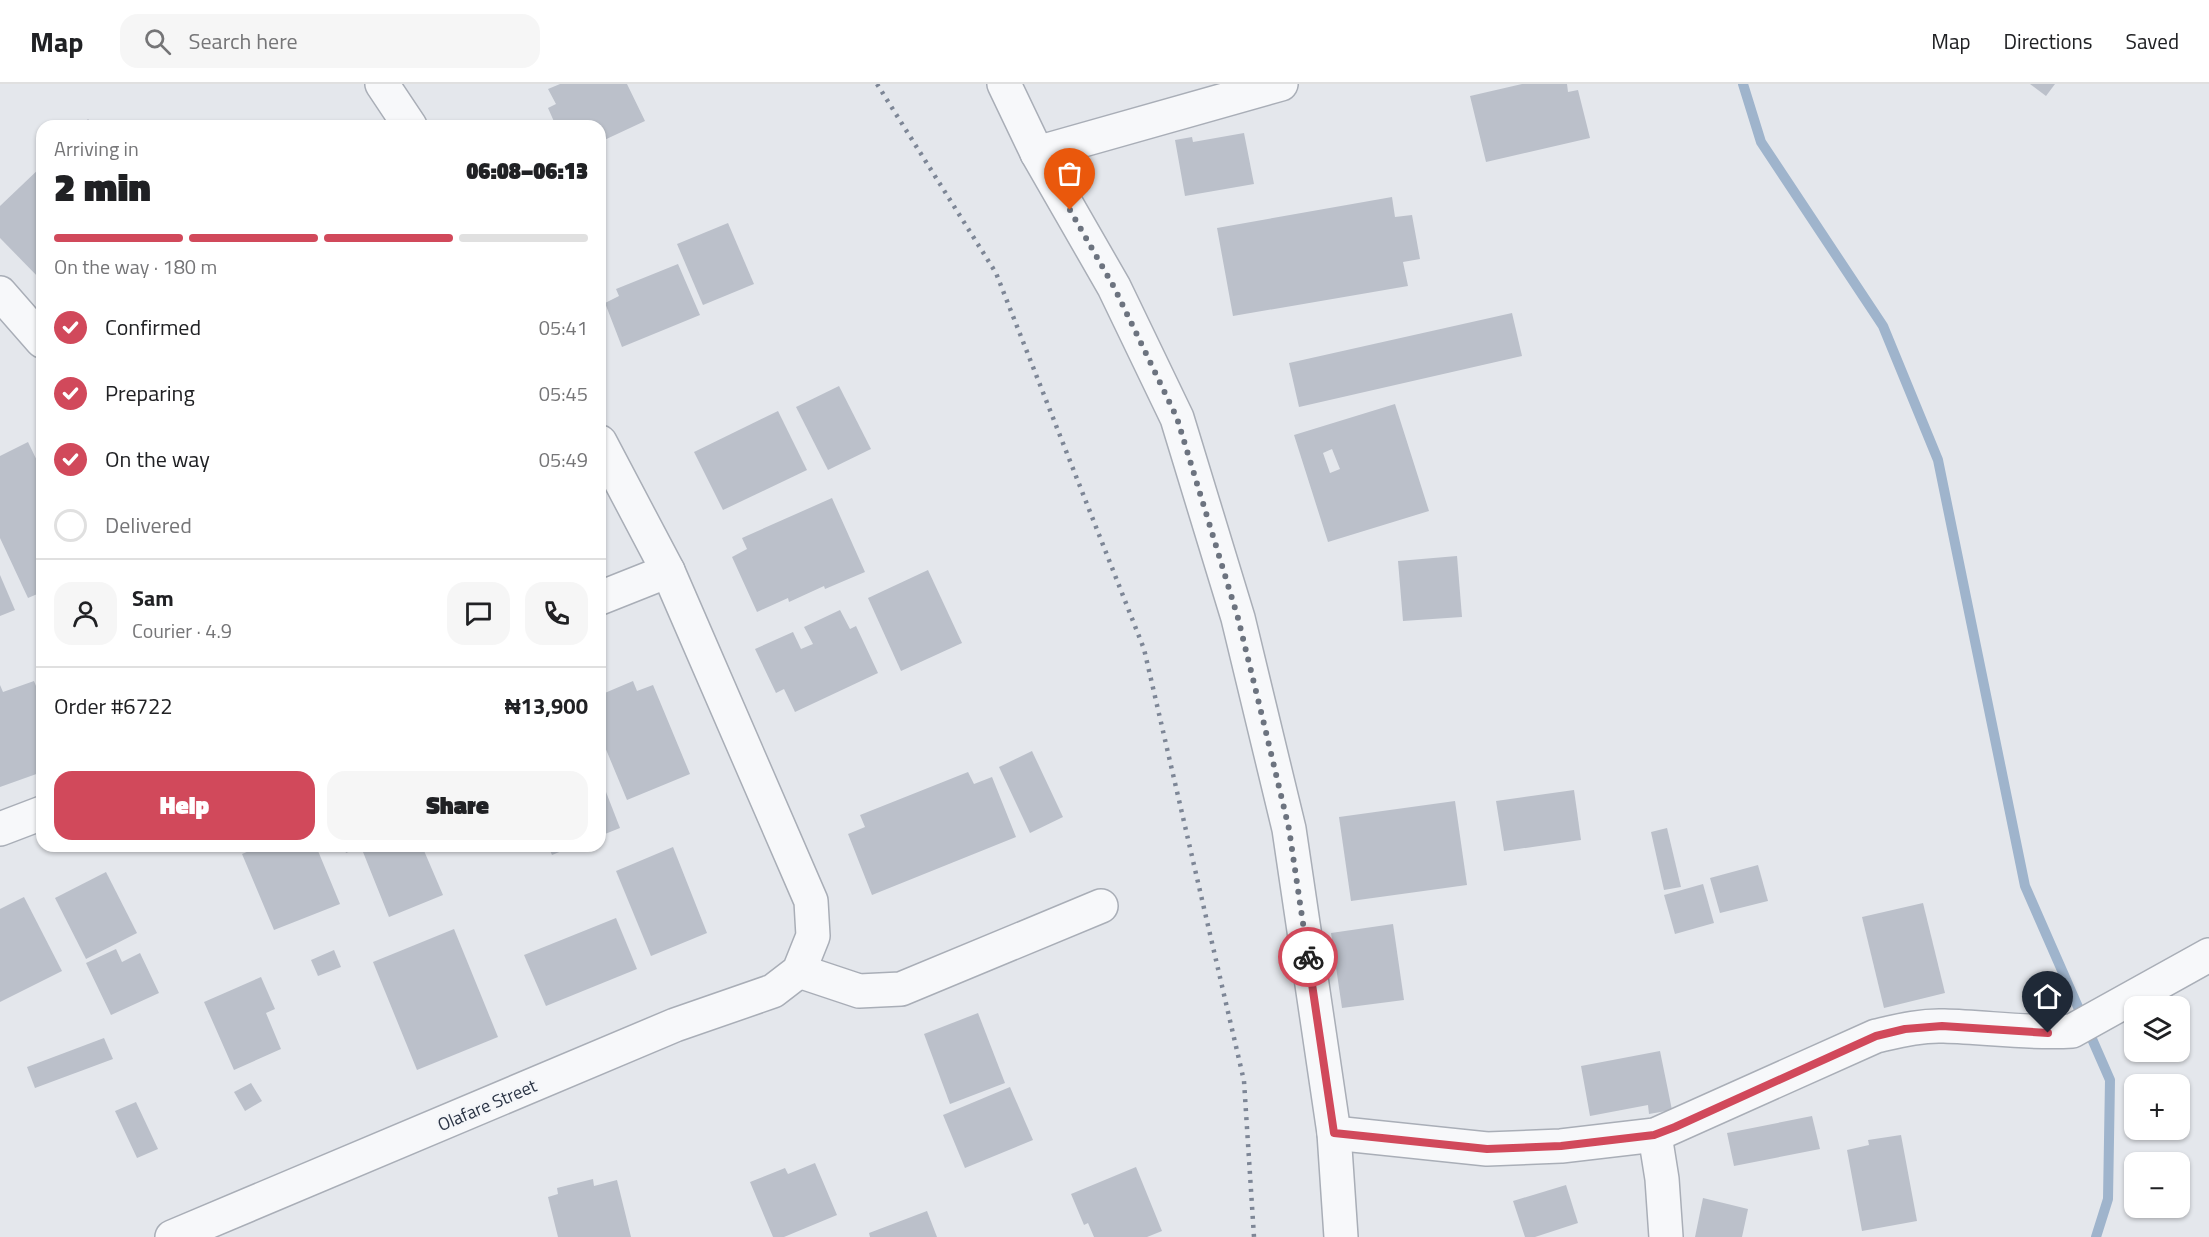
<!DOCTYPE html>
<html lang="en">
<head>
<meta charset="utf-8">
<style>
  :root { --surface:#fff; --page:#f6f6f6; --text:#202124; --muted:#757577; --line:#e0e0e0; --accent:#d1495b }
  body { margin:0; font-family:"Titillium Web",sans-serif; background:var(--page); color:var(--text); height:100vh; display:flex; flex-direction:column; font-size:22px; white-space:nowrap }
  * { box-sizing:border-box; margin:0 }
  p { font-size:20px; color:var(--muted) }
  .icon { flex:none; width:33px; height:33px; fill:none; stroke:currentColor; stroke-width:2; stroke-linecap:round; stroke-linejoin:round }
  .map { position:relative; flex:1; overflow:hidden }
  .sheet { position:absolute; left:36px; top:36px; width:570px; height:732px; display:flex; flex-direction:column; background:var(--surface); border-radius:18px; box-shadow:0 2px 4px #0004 }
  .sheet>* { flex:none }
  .tools { position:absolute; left:2124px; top:912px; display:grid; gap:12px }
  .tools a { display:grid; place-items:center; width:66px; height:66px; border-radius:12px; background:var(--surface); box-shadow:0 2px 4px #0004; font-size:30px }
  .pin { position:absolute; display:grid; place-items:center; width:51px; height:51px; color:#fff; margin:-62px -26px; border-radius:50% 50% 50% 0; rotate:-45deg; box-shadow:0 0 6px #0007 }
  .pin .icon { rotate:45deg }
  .courier { position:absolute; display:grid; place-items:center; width:60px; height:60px; margin:-30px; border:4px solid #d1495b; border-radius:50%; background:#fff; color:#222; box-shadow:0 2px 8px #0007 }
  .summary em { font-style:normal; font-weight:800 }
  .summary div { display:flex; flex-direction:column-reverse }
  .summary { display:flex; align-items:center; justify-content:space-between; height:102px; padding:0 18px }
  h1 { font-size:39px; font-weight:800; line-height:45px }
  .bar { display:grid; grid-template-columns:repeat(4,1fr); gap:9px 6px; align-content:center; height:72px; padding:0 18px }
  .bar i { height:8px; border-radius:4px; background:var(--line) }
  .bar .on { background:var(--accent) }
  .bar p { grid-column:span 4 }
  .line { display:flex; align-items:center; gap:15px; padding:0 18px; border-top:2px solid var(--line) }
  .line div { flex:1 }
  .round { display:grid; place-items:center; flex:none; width:63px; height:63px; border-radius:18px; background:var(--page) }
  ol { padding:0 18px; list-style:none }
  li { display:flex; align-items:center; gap:18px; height:66px }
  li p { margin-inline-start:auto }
  li .icon { padding:6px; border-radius:50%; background:var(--accent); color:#fff; stroke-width:4 }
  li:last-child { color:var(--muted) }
  li i { width:33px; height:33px; border:3px solid var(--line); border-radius:50% }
  .button { display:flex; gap:12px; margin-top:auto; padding:12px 18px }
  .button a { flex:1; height:69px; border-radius:18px; background:var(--accent); color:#fff; font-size:24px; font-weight:800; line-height:69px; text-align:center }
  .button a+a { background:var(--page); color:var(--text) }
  header { display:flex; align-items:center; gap:36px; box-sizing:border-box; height:84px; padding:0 30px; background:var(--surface); border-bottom:2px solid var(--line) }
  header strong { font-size:28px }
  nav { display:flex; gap:33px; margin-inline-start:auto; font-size:21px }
  .search { width:420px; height:54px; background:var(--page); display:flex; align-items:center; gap:15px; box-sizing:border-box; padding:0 21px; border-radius:18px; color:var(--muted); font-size:22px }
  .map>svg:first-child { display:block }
</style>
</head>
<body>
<header>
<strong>Map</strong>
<div class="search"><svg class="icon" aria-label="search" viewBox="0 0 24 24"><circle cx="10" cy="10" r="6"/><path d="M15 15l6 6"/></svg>Search here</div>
<nav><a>Map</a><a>Directions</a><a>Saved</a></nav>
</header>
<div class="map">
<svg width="2209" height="1153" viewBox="0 0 2209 1153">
  <rect width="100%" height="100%" fill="#e4e7ec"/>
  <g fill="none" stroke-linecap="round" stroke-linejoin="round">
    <path stroke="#9fb4cc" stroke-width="10" d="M 1743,0 L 1761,58 L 1883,242 L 1938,376 L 2025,802 L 2110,996 L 2108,1115 L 2096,1153"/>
  </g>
  <g fill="#bbc0ca" fill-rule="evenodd">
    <path d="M 560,0 L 627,0 L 645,37 L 600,58 L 600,42 L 556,42 L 548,24 L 556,20 L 548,5 Z"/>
    <path d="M 1522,0 L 1567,0 L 1568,8 L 1578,6 L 1590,54 L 1486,78 L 1470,12 Z"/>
    <path d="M 2030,0 L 2055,0 L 2046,12 Z"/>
    <path d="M 88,35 L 95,42 L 81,42 Z"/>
    <path d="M 1244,49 L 1254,100 L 1185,112 L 1175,56 L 1192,53 L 1193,58 Z"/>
    <path d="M 42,82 L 42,197 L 0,154 L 0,122 Z"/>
    <path d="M 1392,113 L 1395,133 L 1412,131 L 1420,175 L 1403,178 L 1408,202 L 1233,232 L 1217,144 Z"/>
    <path d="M 728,139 L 754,200 L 703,221 L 677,160 Z"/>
    <path d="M 678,180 L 700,231 L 622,263 L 605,219 L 619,212 L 616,205 Z"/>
    <path d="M 1512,229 L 1522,272 L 1299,323 L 1289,279 Z"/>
    <path d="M 839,302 L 871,365 L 828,386 L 796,323 Z"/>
    <path d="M 1395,320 L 1429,427 L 1328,458 L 1294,351 ZM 1332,365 L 1340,385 L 1330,389 L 1323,369 Z"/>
    <path d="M 778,327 L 807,386 L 723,426 L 694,368 Z"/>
    <path d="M 28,358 L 42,387 L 42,508 L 28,514 L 0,454 L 0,372 Z"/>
    <path d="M 832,414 L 865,488 L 825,505 L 824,502 L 789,518 L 788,514 L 757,528 L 732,473 L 747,465 L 742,454 Z"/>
    <path d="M 1457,472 L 1462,533 L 1403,537 L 1398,477 Z"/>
    <path d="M 928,486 L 962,559 L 901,587 L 868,514 Z"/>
    <path d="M 0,491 L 15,526 L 0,532 Z"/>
    <path d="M 840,526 L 850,545 L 856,542 L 878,589 L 795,628 L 784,605 L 776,609 L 755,565 L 793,548 L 801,565 L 813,560 L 804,543 Z"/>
    <path d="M 34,597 L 42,617 L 42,688 L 0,703 L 0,601 L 3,608 Z"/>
    <path d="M 633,597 L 637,607 L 653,601 L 690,690 L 627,716 L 600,651 L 600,611 Z"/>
    <path d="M 1032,667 L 1063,733 L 1030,749 L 999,683 Z"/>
    <path d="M 968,688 L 974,700 L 992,693 L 1016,753 L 872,811 L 848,750 L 865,743 L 860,731 Z"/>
    <path d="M 1574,706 L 1581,756 L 1504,767 L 1496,717 Z"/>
    <path d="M 606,708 L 620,744 L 600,752 L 600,710 Z"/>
    <path d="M 1455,717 L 1467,801 L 1351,817 L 1339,733 Z"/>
    <path d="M 1667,744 L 1681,803 L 1664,806 L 1651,748 Z"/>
    <path d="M 247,762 L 316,762 L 340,820 L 274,846 L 242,770 L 249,767 Z"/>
    <path d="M 343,762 L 422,762 L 443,811 L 389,833 L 361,763 L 346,769 Z"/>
    <path d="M 548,762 L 574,762 L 552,771 Z"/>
    <path d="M 673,763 L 707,849 L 651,872 L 616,787 Z"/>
    <path d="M 1758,781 L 1768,817 L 1720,829 L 1710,794 Z"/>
    <path d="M 106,788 L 137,849 L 86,875 L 55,814 Z"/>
    <path d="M 1703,800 L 1714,839 L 1675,850 L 1664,811 Z"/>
    <path d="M 24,813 L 62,887 L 0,918 L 0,825 Z"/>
    <path d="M 1923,819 L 1945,909 L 1884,924 L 1862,833 Z"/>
    <path d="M 616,834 L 637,885 L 546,922 L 524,871 Z"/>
    <path d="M 1393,840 L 1404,916 L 1342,924 L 1331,849 Z"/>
    <path d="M 454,845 L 498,953 L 417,986 L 373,878 Z"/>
    <path d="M 116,865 L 122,878 L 140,869 L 159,909 L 111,931 L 86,879 Z"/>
    <path d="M 334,866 L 341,883 L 318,892 L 311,876 Z"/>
    <path d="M 261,893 L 275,925 L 266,929 L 281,965 L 234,986 L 204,918 Z"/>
    <path d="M 978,929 L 1005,999 L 950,1020 L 924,950 Z"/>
    <path d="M 104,954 L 113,975 L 35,1004 L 27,983 Z"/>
    <path d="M 1660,967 L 1672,1026 L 1649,1030 L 1648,1021 L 1590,1032 L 1581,982 Z"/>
    <path d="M 251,999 L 262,1017 L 245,1027 L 234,1008 Z"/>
    <path d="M 1010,1003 L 1033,1056 L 965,1084 L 943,1031 Z"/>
    <path d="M 136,1018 L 158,1065 L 137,1074 L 115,1027 Z"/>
    <path d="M 1812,1032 L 1820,1065 L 1734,1082 L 1727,1049 Z"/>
    <path d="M 1901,1051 L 1917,1137 L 1862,1147 L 1847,1066 L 1869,1061 L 1868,1056 Z"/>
    <path d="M 815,1079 L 837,1131 L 784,1153 L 773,1153 L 750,1098 L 785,1084 L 788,1090 Z"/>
    <path d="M 1136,1083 L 1162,1147 L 1147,1153 L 1094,1153 L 1088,1139 L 1084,1141 L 1071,1110 Z"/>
    <path d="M 593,1095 L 594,1102 L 617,1096 L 631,1153 L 558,1153 L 548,1113 L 558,1110 L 557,1104 Z"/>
    <path d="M 1566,1101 L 1578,1139 L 1535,1153 L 1525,1153 L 1513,1117 Z"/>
    <path d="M 1703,1114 L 1748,1125 L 1742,1153 L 1695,1153 Z"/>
    <path d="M 927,1127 L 937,1153 L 870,1153 L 869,1149 Z"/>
  </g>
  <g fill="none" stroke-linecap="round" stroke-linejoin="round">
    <defs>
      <g id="minor">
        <path d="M 382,0 L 410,42"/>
        <path d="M 1004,0 L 1037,69 L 1114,203 L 1177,334 L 1238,534 L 1289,745 L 1334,1049 L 1341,1153"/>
        <path d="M 1037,69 L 1281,0"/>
        <path d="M 0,209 L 42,257"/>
        <path d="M 600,514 L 668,487"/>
        <path d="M 0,745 L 42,729"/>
        <path d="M 799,887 L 859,907 L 901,905 L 1101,822"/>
        <path d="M 1334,1049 L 1487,1065 L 1561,1062 L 1655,1051 L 1876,952 C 1898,947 1921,941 1944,942 C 1987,943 2029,950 2072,947 L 2209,871"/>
        <path d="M 1655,1051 L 1662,1095 L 1666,1153"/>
        <path d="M 172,1153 L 675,941 L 773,907 L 799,887 L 813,852 L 811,817 L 668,487 L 600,358"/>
      </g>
    </defs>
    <use href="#minor" stroke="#a9aeb7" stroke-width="36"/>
    <use href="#minor" stroke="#f7f8fa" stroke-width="33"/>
    <path stroke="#7d8696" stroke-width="4.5" stroke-dasharray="3 6" stroke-linecap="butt" d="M 877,0 L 996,189 L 1144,565 L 1244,997 L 1254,1153"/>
  </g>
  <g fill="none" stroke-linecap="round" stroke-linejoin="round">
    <path stroke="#6c737f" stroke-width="6" stroke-dasharray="0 10.8" d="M 1070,126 L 1114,203 L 1177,334 L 1238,534 L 1264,640 L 1289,745 L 1308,873"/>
    <path stroke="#d1495b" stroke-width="8" d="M 1308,873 L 1334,1049 L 1487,1065 L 1561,1062 L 1654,1051 L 1675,1043 L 1876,952 L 1905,945 L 1942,942 L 2048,949"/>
  </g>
  <g text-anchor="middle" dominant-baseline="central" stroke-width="4.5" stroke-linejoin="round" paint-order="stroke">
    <g font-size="18" fill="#2b3445" stroke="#f4f6f9">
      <text transform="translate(487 1021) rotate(-23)">Olafare Street</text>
    </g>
  </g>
</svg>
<div class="tools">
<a><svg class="icon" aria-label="layers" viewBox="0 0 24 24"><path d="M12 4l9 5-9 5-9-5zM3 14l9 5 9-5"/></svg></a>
<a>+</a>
<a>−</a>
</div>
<div class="pin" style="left:1070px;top:126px;background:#ea580c"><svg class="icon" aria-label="bag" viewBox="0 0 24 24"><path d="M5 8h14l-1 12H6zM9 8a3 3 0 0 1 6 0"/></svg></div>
<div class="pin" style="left:2048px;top:949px;background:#1f2937"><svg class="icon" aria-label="home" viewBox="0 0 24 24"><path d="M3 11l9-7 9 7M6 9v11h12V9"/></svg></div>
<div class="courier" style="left:1308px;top:873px"><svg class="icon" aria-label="bike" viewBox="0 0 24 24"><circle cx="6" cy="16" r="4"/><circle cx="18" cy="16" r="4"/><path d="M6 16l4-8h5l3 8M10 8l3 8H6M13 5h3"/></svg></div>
<section class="sheet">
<div class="summary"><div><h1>2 min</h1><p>Arriving in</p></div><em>06:08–06:13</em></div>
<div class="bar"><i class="on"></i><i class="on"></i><i class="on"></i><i></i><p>On the way · 180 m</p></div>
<ol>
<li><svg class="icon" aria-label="check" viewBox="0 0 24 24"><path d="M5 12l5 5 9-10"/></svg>Confirmed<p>05:41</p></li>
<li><svg class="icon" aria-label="check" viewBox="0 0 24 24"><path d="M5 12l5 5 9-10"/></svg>Preparing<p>05:45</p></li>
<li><svg class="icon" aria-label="check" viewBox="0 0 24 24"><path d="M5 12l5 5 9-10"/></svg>On the way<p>05:49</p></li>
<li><i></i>Delivered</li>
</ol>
<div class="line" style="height:108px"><a class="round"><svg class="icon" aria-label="person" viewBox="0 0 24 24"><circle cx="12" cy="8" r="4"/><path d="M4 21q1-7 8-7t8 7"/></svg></a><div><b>Sam</b><p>Courier · 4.9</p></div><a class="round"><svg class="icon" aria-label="chat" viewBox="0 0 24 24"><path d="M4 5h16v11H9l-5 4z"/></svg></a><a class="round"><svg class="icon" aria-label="phone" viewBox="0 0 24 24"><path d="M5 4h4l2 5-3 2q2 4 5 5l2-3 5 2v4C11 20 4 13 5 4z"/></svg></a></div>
<div class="line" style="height:78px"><div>Order #6722</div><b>₦13,900</b></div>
<div class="button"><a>Help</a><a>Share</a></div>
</section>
</div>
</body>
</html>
